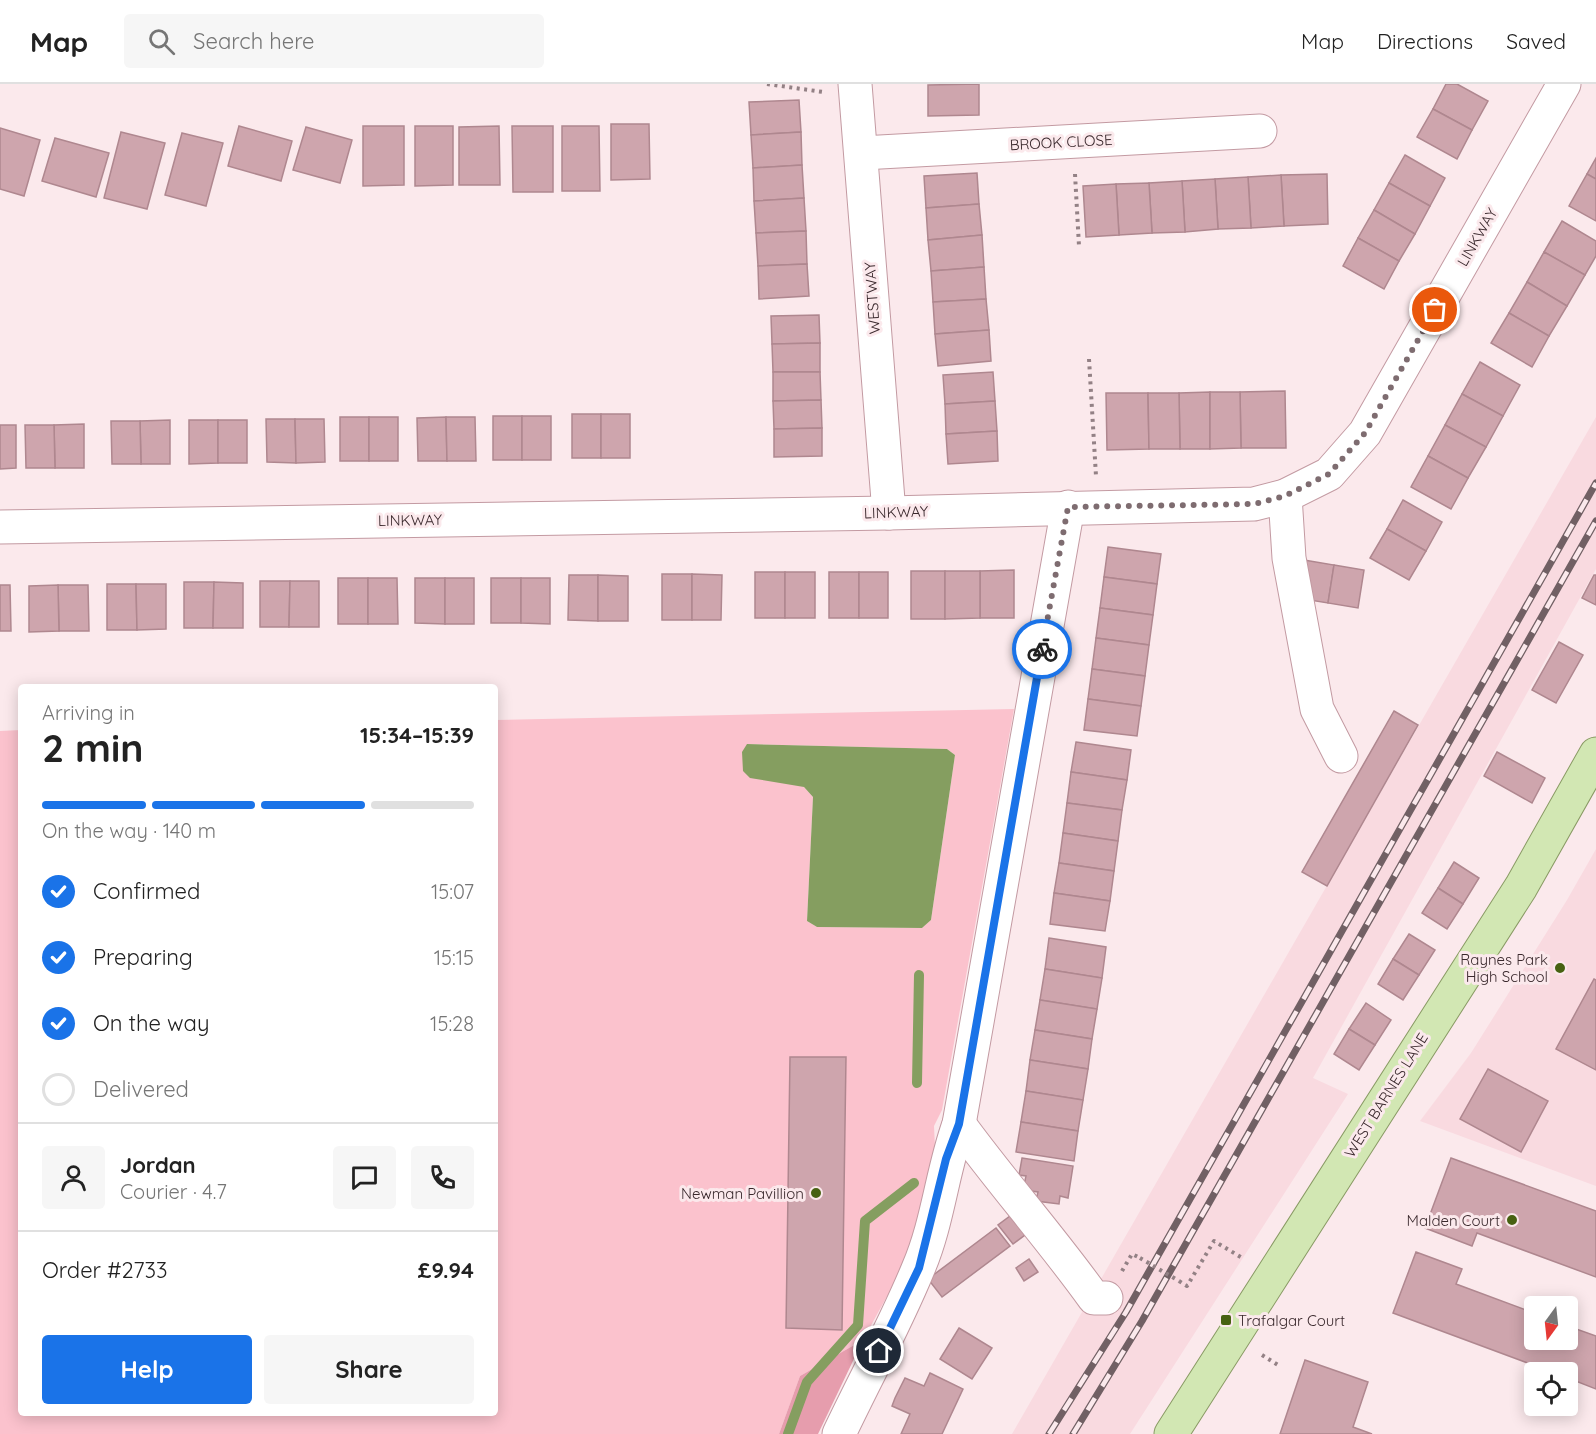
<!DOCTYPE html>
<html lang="en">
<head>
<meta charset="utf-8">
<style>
  :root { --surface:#fff; --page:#f6f6f6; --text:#222; --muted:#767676; --line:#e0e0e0; --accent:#1a73e8 }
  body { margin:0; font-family:Quicksand,sans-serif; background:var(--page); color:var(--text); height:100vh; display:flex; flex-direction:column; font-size:22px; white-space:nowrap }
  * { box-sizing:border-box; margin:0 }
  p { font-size:20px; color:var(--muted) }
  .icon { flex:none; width:33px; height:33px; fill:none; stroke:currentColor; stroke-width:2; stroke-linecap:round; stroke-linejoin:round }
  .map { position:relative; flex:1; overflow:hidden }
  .sheet { position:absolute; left:18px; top:600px; width:480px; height:732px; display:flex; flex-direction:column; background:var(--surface); border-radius:6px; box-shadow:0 3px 15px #0003 }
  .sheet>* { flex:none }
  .needle { width:39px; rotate:195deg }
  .buttons { position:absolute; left:1524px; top:1212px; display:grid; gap:12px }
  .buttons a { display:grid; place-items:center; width:54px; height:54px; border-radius:6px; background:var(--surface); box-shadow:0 3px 15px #0003; font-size:30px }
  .pin { position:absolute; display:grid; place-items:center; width:51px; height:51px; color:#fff; margin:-26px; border:3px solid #fff; border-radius:50%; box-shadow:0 2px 6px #0007 }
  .courier { position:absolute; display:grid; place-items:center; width:60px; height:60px; margin:-30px; border:4px solid #1a73e8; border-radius:50%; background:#fff; color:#222; box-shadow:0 2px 8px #0007 }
  .headline em { font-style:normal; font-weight:700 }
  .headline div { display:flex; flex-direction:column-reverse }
  .headline { display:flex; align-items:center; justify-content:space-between; height:102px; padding:0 24px }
  h1 { font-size:39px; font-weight:700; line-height:45px }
  .bar { display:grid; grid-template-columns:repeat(4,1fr); gap:9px 6px; align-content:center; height:72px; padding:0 24px }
  .bar i { height:8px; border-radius:4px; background:var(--line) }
  .bar .on { background:var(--accent) }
  .bar p { grid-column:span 4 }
  .line { display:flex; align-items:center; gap:15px; padding:0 24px; border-top:2px solid var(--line) }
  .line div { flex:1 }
  .round { display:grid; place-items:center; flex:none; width:63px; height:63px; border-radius:6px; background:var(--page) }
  ol { padding:0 24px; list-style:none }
  li { display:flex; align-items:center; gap:18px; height:66px }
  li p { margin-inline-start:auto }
  li .icon { padding:6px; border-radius:50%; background:var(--accent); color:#fff; stroke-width:4 }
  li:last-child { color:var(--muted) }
  li i { width:33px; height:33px; border:3px solid var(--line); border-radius:50% }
  .action { display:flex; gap:12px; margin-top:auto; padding:12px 24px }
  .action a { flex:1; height:69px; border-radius:6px; background:var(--accent); color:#fff; font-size:24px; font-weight:700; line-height:69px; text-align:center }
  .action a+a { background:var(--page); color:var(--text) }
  header { display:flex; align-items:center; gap:36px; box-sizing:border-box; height:84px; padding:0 30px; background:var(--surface); border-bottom:2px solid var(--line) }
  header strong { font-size:28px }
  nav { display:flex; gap:33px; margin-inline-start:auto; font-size:21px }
  .search { width:420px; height:54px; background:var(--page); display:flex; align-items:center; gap:15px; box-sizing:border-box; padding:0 21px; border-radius:6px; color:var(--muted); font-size:22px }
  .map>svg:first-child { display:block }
</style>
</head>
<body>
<header>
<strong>Map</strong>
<div class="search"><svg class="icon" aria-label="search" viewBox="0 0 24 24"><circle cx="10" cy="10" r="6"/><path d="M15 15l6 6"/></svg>Search here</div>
<nav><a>Map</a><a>Directions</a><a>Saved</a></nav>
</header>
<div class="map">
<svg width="1596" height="1350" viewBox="0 0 1596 1350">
  <rect width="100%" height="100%" fill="#fbe9ec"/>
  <g fill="#f9dae0">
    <path d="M 1596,333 L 1596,485 L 1313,994 L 1348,1010 L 1130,1350 L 1012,1350 Z"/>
    <path d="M 1596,765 L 1596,1102 L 1420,1037 L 1471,969 L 1567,816 Z"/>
  </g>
  <path fill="#fbc2cd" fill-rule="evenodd" d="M 1014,625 L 942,1026 L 934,1042 L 935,1063 L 913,1165 L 863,1256 L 800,1292 L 779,1350 L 0,1350 L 0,647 L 21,646 L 21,1329 L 495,1329 L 495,636 ZM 747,660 L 947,665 L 955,671 L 931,836 L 922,844 L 817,843 L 807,837 L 813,713 L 804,703 Z"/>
  <path fill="#e69dad" d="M 863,1256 L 818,1350 L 779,1350 L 800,1292 Z"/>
  <path fill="#859e60" d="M 747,660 L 947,665 L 955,671 L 931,836 L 922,844 L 817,843 L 807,837 L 813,713 L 804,703 L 750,694 L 743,687 L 742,668 Z"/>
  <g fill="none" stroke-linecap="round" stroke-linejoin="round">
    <g stroke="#859e60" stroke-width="10">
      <path d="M 917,999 L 919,891"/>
      <path d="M 788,1350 L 807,1298 L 858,1241 L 865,1137 L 914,1099"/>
    </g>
  </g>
  <g fill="#cea5ad" stroke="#af878f" stroke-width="1.5">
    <path d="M 979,0 L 979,31 L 928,32 L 928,1 Z"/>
    <path d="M 1446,0 L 1457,0 L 1488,17 L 1472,46 L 1433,25 Z"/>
    <path d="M 799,16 L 801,48 L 751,51 L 749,18 Z"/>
    <path d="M 1433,25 L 1472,46 L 1457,75 L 1417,53 Z"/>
    <path d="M 611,40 L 649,40 L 650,95 L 611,96 Z"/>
    <path d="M 239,42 L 292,57 L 281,97 L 228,82 Z"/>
    <path d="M 363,42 L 404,42 L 404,101 L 363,102 Z"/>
    <path d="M 415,42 L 453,42 L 453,101 L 415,102 Z"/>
    <path d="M 499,42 L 500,101 L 459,101 L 459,43 Z"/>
    <path d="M 512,42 L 553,42 L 553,108 L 513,108 Z"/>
    <path d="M 562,42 L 599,42 L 600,107 L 562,107 Z"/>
    <path d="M 306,43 L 352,56 L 340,99 L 293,86 Z"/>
    <path d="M 0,44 L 40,56 L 24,112 L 0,105 Z"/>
    <path d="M 121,48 L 165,59 L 147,125 L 104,114 Z"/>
    <path d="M 801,48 L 802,81 L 753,84 L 751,51 Z"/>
    <path d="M 182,49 L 223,59 L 206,122 L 165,111 Z"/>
    <path d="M 55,54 L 109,69 L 96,113 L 42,97 Z"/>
    <path d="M 1405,71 L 1445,94 L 1430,122 L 1389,99 Z"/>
    <path d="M 1596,74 L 1596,95 L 1587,90 Z"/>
    <path d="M 802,81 L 804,114 L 754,117 L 753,84 Z"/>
    <path d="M 977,89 L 979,120 L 926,124 L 924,92 Z"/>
    <path d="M 1327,90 L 1328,140 L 1284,142 L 1281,91 Z"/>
    <path d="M 1587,90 L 1596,95 L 1596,137 L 1569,122 Z"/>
    <path d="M 1281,91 L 1284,142 L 1251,144 L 1248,93 Z"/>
    <path d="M 1248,93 L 1251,144 L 1218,145 L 1215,95 Z"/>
    <path d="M 1215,95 L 1218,145 L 1185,148 L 1182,97 Z"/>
    <path d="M 1182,97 L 1185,148 L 1152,149 L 1149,99 Z"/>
    <path d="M 1149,99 L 1152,149 L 1119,151 L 1116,100 Z"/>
    <path d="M 1389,99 L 1430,122 L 1415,150 L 1374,126 Z"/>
    <path d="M 1116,100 L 1119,151 L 1086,153 L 1083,102 Z"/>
    <path d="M 804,114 L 806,147 L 756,149 L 754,117 Z"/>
    <path d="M 979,120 L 982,151 L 928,156 L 926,124 Z"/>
    <path d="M 1374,126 L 1415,150 L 1399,177 L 1358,154 Z"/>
    <path d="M 1562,137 L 1596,157 L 1596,172 L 1585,191 L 1544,168 Z"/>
    <path d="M 806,147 L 807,180 L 758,182 L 756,149 Z"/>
    <path d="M 982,151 L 984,183 L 931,187 L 928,156 Z"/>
    <path d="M 1358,154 L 1399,177 L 1384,205 L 1343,182 Z"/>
    <path d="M 1544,168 L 1585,191 L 1567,222 L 1527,198 Z"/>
    <path d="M 807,180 L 809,212 L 759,215 L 758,182 Z"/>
    <path d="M 984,183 L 986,215 L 933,218 L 931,187 Z"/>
    <path d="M 1527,198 L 1567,222 L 1549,252 L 1509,229 Z"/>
    <path d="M 986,215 L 989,246 L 935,250 L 933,218 Z"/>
    <path d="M 1509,229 L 1549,252 L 1532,283 L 1491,259 Z"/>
    <path d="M 819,231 L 820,259 L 772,260 L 771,232 Z"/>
    <path d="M 989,246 L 991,277 L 938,282 L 935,250 Z"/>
    <path d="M 820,259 L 820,288 L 773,288 L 772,260 Z"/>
    <path d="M 1480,278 L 1520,301 L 1503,332 L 1462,310 Z"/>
    <path d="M 773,288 L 820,288 L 821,316 L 773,317 Z"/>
    <path d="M 993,288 L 995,317 L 945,320 L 943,291 Z"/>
    <path d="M 1285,307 L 1286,364 L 1241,364 L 1240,308 Z"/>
    <path d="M 1210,308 L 1210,365 L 1180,365 L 1179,309 Z"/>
    <path d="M 1210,308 L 1240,308 L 1241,364 L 1210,365 Z"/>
    <path d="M 1106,309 L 1148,309 L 1149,365 L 1107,366 Z"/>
    <path d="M 1148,309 L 1179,309 L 1180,365 L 1149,365 Z"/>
    <path d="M 1462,310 L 1503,332 L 1486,363 L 1445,341 Z"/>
    <path d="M 821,316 L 822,344 L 774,345 L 773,317 Z"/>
    <path d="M 995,317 L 997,347 L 946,350 L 945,320 Z"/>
    <rect x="572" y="330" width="29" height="44"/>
    <rect x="601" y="330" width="29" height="44"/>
    <rect x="493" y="332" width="29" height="44"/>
    <rect x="522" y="332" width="29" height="44"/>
    <rect x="340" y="333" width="29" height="44"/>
    <rect x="369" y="333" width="29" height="44"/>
    <path d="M 446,333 L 447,377 L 418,377 L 417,334 Z"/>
    <path d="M 446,333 L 475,333 L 476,377 L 447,377 Z"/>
    <path d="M 266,335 L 295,335 L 296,379 L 267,378 Z"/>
    <path d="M 295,335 L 324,335 L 325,378 L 296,379 Z"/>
    <path d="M 170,336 L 170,380 L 141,380 L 140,337 Z"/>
    <path d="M 189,336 L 218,336 L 218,379 L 189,380 Z"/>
    <rect x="218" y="336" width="29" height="43"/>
    <path d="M 111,337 L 140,337 L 141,380 L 112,380 Z"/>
    <path d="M 84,340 L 84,384 L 55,384 L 54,341 Z"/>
    <path d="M 0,341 L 16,341 L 16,384 L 0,385 Z"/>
    <path d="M 25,341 L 54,341 L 55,384 L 26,384 Z"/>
    <path d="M 1445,341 L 1486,363 L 1468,394 L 1428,372 Z"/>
    <path d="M 822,344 L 822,372 L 774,373 L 774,345 Z"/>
    <path d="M 997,347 L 998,377 L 948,380 L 946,350 Z"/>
    <path d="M 1428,372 L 1468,394 L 1451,425 L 1411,403 Z"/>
    <path d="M 1403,416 L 1442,438 L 1426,467 L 1387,445 Z"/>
    <path d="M 1387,445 L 1426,467 L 1409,496 L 1370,474 Z"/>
    <path d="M 1108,463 L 1161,470 L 1157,500 L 1104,493 Z"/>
    <path d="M 1304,476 L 1334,481 L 1328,519 L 1297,514 Z"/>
    <path d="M 1334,481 L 1364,486 L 1358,524 L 1328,519 Z"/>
    <path d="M 1014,486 L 1014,534 L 980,534 L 980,487 Z"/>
    <rect x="911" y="487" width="34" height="48"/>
    <path d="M 945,487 L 980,487 L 980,534 L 945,535 Z"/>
    <rect x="755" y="488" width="30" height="46"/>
    <rect x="785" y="488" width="30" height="46"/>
    <rect x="829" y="488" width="30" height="46"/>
    <rect x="859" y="488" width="29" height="46"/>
    <rect x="662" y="490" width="30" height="46"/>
    <path d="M 692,490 L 722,491 L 721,536 L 692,536 Z"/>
    <path d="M 569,491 L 598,491 L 598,537 L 568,536 Z"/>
    <path d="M 598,491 L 628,492 L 628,537 L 598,537 Z"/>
    <path d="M 1594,491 L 1596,491 L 1596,521 L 1582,514 Z"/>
    <path d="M 1104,493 L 1157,500 L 1153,531 L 1100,524 Z"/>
    <rect x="338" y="494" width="30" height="46"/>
    <path d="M 368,494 L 397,494 L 398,540 L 368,540 Z"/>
    <path d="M 415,494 L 445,494 L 445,540 L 415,539 Z"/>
    <rect x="445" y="494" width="29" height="46"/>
    <rect x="491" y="494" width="30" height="45"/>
    <path d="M 521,494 L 550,494 L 550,540 L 521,539 Z"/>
    <path d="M 260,497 L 290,497 L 289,543 L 260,543 Z"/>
    <path d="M 290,497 L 319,497 L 319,543 L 289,543 Z"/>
    <path d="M 184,498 L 214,498 L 213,544 L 184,544 Z"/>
    <path d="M 214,498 L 243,499 L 243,544 L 213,544 Z"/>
    <path d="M 107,500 L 136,500 L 137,546 L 107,546 Z"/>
    <path d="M 136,500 L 166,500 L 166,545 L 137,546 Z"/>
    <path d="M 0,501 L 10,501 L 11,547 L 0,547 Z"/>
    <path d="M 58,501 L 88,501 L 89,547 L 59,547 Z"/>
    <path d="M 58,501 L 59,547 L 29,548 L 29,502 Z"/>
    <path d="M 1100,524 L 1153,531 L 1149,561 L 1096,554 Z"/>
    <path d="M 1096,554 L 1149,561 L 1145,592 L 1092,585 Z"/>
    <path d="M 1559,558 L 1583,571 L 1556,619 L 1532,606 Z"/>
    <path d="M 1092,585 L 1145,592 L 1141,622 L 1088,615 Z"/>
    <path d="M 1088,615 L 1141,622 L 1137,652 L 1084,646 Z"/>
    <path d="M 1394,627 L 1418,641 L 1327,802 L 1302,788 Z"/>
    <path d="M 1076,658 L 1131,666 L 1127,696 L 1071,688 Z"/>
    <path d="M 1497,668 L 1545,694 L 1532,719 L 1484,692 Z"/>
    <path d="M 1071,688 L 1127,696 L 1122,726 L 1067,719 Z"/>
    <path d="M 1067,719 L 1122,726 L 1118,757 L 1063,749 Z"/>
    <path d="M 1063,749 L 1118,757 L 1114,787 L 1059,779 Z"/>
    <path d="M 1454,778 L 1479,794 L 1463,820 L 1438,804 Z"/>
    <path d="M 1059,779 L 1114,787 L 1110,817 L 1054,809 Z"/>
    <path d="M 1438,804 L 1463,820 L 1447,845 L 1422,829 Z"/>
    <path d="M 1054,809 L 1110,817 L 1105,847 L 1050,840 Z"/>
    <path d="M 1409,850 L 1435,866 L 1419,891 L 1393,875 Z"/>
    <path d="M 1049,854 L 1106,863 L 1102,894 L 1045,885 Z"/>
    <path d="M 1393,875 L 1419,891 L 1403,916 L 1378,900 Z"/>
    <path d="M 1045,885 L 1102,894 L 1097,925 L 1040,916 Z"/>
    <path d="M 1594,895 L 1596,896 L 1596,986 L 1556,965 Z"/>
    <path d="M 1040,916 L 1097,925 L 1092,955 L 1035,946 Z"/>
    <path d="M 1366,919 L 1391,936 L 1375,961 L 1349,945 Z"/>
    <path d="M 1349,945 L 1375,961 L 1359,986 L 1334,970 Z"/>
    <path d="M 1035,946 L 1092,955 L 1088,985 L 1030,976 Z"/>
    <path d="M 790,973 L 846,973 L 842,1246 L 786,1244 Z"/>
    <path d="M 1030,976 L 1088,985 L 1083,1016 L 1026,1007 Z"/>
    <path d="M 1488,985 L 1548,1017 L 1521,1068 L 1460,1035 Z"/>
    <path d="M 1026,1007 L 1083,1016 L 1078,1047 L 1021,1038 Z"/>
    <path d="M 1021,1038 L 1078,1047 L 1074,1077 L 1016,1068 Z"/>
    <path d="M 1022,1074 L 1073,1082 L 1068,1114 L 1060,1112 L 1059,1120 L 1036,1117 L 1038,1108 L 1023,1106 L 1026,1092 L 1019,1091 Z"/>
    <path d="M 1451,1074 L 1596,1127 L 1596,1193 L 1477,1149 L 1472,1162 L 1425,1144 Z"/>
    <path d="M 1010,1132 L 1025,1151 L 1013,1160 L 998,1141 Z"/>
    <path d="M 996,1144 L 1010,1162 L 942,1213 L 928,1195 Z"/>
    <path d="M 1416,1168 L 1462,1185 L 1456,1200 L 1534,1229 L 1534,1256 L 1568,1256 L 1568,1242 L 1596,1252 L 1596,1305 L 1568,1294 L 1568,1288 L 1552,1288 L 1393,1229 Z"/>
    <path d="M 1029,1175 L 1038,1188 L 1024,1197 L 1016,1184 Z"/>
    <path d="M 959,1244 L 992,1264 L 972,1295 L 940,1275 Z"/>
    <path d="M 1305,1276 L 1368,1298 L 1353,1343 L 1372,1350 L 1280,1350 Z"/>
    <path d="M 930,1289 L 963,1305 L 942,1350 L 901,1350 L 910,1330 L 892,1322 L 895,1314 L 905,1294 L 924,1302 Z"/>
  </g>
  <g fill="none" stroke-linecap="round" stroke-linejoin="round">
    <defs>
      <g id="minor">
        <path d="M 855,0 L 889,429"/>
        <path d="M 862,69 L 1260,47"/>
        <path d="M 1285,412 L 1289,474 L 1317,625 L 1341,672"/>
        <path d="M 0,443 L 889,429 L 1254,420 L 1285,412 L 1329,390 L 1365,349 L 1564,0"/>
        <path d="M 959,1040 C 1002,1099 1051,1154 1094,1214 L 1106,1214"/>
        <path d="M 839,1350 C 865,1295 895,1241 918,1185 C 938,1139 942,1087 959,1040 L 1068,423"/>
      </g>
      <path id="major" d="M 1171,1350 L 1521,803 L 1596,670"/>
    </defs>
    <use href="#minor" stroke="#c39aa2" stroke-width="35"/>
    <use href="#major" stroke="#899a64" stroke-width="35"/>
    <g stroke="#938185" stroke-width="4" stroke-dasharray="3 4.5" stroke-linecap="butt">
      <path d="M 767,0 L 823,8"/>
      <path d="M 1075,90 L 1079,162"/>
      <path d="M 1089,275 L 1096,392"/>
      <path d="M 1122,1187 L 1132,1170 L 1140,1174"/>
      <path d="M 1179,1197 L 1187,1202 L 1214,1157 L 1244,1175"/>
      <path d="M 1262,1271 L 1278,1281"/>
    </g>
    <use href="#minor" stroke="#fff" stroke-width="33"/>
    <use href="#major" stroke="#d2e7b3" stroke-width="33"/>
    <defs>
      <g id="rail">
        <path d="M 1049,1350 L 1126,1228 L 1596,399"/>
        <path d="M 1073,1350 L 1142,1237 L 1596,437"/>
      </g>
    </defs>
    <use href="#rail" stroke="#716064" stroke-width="7"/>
    <use href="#rail" stroke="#fbe9ec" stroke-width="4.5" stroke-dasharray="14" stroke-linecap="butt"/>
    <path stroke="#938185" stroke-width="4" stroke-dasharray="3 4.5" stroke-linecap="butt" d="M 1140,1174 L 1179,1197"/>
  </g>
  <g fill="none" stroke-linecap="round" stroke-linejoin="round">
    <path stroke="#7e6c70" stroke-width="6" stroke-dasharray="0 10.8" d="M 1042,565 L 1068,423 L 1254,420 L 1285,412 L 1329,390 L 1365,349 L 1435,226"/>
    <path stroke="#1a73e8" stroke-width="8" d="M 879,1267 L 919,1184 L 946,1075 L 959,1040 L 1042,565"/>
  </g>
  <g fill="#476111" stroke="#fbe9ec" stroke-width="2">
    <circle cx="1560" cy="884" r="6"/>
    <circle cx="816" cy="1109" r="6"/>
    <circle cx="1512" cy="1136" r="6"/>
    <rect x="1220" y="1230" width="12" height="12" rx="3"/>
  </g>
  <g text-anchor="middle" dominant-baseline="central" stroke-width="6" stroke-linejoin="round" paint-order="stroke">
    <g font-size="15" fill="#3a292d" stroke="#fbe9ec">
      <text transform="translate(1061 58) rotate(-3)">BROOK CLOSE</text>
      <text transform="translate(1477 153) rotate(-60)">LINKWAY</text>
      <text transform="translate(872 214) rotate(-94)">WESTWAY</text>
      <text transform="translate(896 428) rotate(-2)">LINKWAY</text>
      <text transform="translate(410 436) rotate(-1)">LINKWAY</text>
      <text transform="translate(1386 1011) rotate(-58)">WEST BARNES LANE</text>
    </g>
    <g font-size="15" fill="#3a292d" stroke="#fbe9ec" text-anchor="end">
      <text x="1548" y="875">Raynes Park<tspan x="1548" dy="17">High School</tspan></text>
      <text x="804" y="1109">Newman Pavillion</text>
      <text x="1500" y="1136">Malden Court</text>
      <text x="1238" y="1236" text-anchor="start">Trafalgar Court</text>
    </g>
  </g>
</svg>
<div class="buttons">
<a><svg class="needle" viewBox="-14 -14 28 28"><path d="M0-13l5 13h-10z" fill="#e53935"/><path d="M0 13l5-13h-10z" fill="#767676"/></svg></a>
<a><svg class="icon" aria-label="locate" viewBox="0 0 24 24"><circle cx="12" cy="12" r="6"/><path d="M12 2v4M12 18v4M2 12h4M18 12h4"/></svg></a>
</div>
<div class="pin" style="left:1435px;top:226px;background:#ea580c"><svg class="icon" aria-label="bag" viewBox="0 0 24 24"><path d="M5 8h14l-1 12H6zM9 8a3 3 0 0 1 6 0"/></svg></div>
<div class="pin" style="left:879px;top:1267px;background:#1f2937"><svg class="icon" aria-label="home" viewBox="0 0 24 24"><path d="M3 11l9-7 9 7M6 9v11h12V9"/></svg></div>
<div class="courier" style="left:1042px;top:565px"><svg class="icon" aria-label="bike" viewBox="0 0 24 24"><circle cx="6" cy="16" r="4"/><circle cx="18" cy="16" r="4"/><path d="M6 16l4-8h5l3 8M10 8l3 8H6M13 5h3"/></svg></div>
<section class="sheet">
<div class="headline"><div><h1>2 min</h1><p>Arriving in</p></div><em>15:34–15:39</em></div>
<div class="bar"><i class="on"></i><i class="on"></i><i class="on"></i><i></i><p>On the way · 140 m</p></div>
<ol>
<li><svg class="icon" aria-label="check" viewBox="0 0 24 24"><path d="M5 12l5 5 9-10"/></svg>Confirmed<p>15:07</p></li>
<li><svg class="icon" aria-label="check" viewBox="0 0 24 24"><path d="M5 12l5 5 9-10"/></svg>Preparing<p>15:15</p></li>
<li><svg class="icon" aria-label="check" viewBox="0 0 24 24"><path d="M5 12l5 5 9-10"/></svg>On the way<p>15:28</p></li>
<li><i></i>Delivered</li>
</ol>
<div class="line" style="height:108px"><a class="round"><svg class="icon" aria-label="person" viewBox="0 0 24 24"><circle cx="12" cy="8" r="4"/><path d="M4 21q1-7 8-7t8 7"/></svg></a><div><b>Jordan</b><p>Courier · 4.7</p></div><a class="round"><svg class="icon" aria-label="chat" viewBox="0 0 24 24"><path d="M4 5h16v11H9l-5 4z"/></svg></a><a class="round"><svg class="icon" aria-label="phone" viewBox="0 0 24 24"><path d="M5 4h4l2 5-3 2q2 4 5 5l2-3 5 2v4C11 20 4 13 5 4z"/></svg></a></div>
<div class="line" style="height:78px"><div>Order #2733</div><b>£9.94</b></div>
<div class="action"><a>Help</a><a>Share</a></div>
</section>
</div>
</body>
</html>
